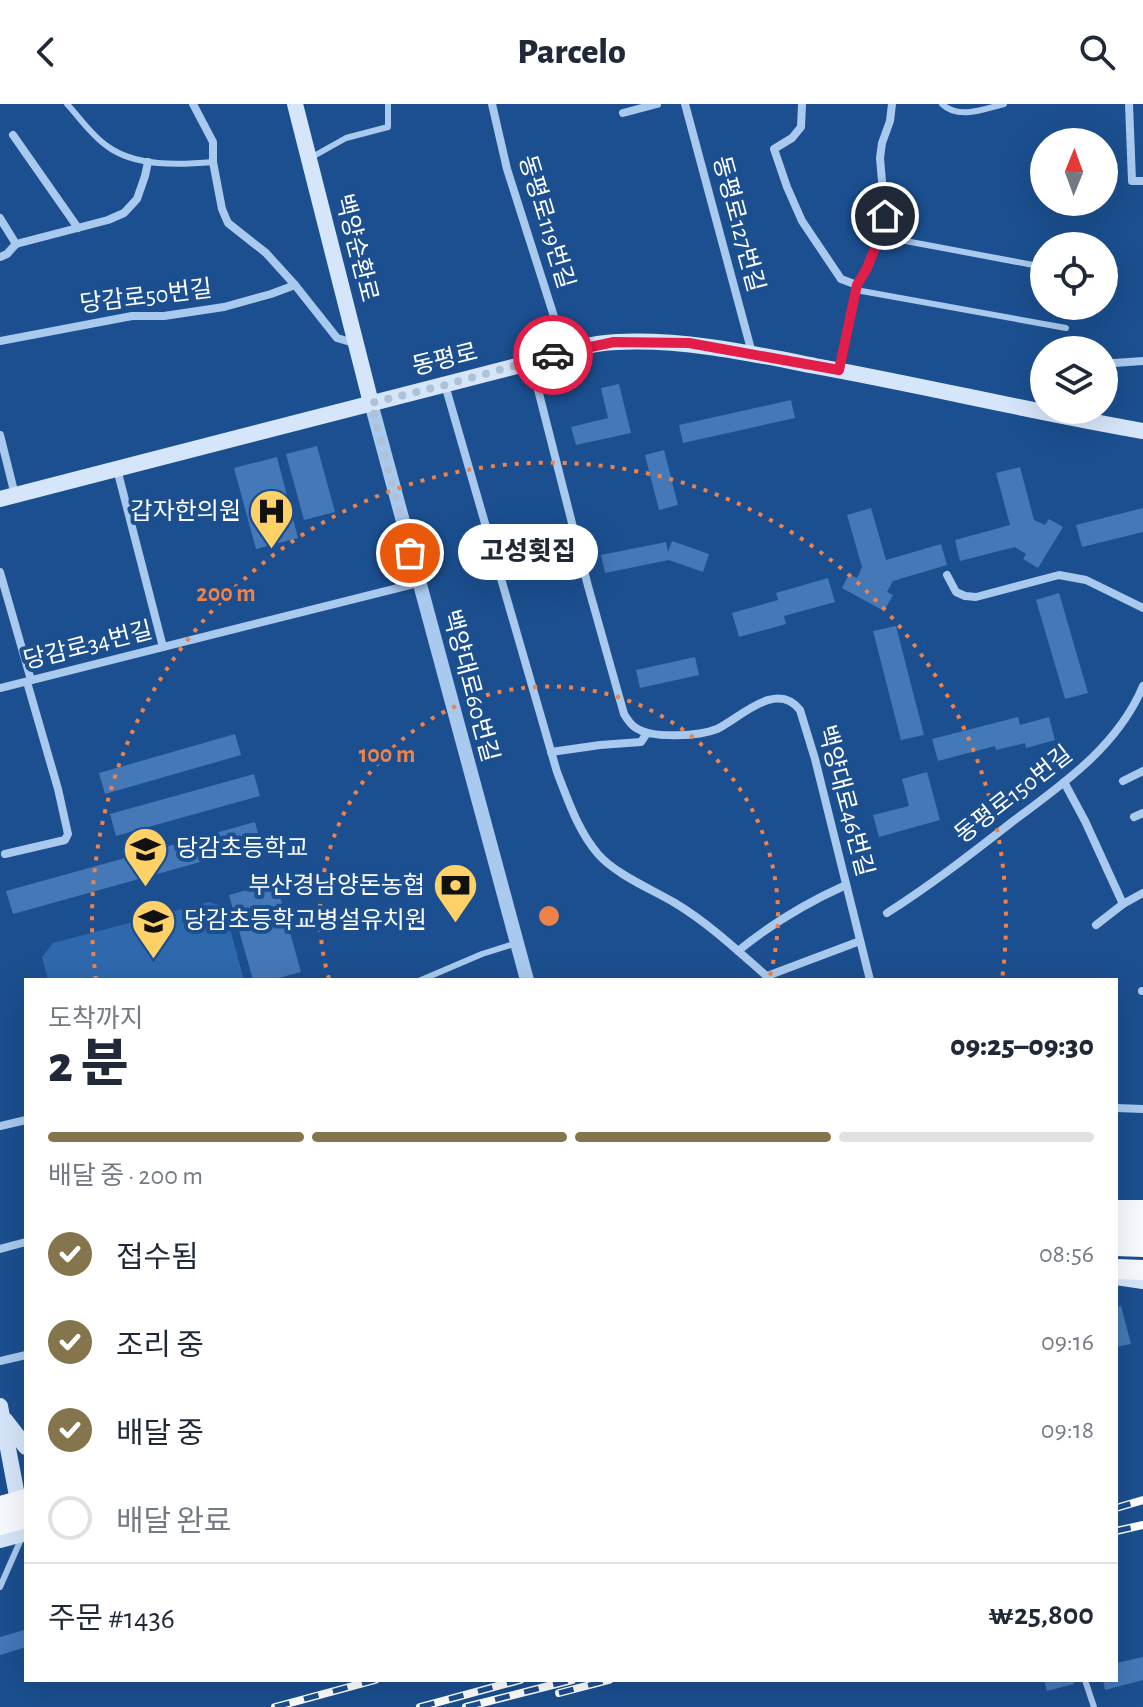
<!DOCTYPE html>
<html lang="ko">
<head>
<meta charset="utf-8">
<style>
  :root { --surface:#fff; --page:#f2f2f3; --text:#1f2937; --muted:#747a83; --line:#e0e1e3; --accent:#84754c }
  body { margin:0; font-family:"Alegreya Sans","Noto Sans KR",sans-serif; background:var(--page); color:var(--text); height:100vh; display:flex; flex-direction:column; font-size:30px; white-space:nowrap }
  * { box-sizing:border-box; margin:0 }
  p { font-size:26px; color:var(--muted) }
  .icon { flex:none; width:44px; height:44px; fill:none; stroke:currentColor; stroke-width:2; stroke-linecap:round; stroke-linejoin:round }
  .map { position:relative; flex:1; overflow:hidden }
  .drawer { position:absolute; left:24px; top:874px; width:1094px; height:704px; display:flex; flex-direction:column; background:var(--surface); border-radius:0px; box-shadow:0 8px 32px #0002 }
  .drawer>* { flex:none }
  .needle { width:52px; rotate:1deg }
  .buttons { position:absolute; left:1030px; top:24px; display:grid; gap:16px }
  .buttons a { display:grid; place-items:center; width:88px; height:88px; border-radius:50%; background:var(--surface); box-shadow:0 8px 32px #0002; font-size:40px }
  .pin { position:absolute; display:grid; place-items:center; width:68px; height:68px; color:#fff; margin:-34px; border:4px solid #fff; border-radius:50%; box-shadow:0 2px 8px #0007 }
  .courier { position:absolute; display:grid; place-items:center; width:80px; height:80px; margin:-40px; border:6px solid #e11d48; border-radius:50%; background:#fff; color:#222; box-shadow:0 2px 10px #0007 }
  .bubble { position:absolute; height:56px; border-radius:28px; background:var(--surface); box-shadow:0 8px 32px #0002; font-size:26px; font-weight:800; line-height:56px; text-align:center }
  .headline em { font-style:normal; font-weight:800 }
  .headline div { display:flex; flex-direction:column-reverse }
  .headline { display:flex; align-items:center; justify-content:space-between; height:136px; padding:0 24px }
  h1 { font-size:52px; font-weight:800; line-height:60px }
  .bar { display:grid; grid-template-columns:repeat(4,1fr); gap:12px 8px; align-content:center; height:96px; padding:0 24px }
  .bar i { height:10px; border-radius:6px; background:var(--line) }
  .bar .active { background:var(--accent) }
  .bar p { grid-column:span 4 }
  .line { display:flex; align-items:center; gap:20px; padding:0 24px; border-top:2px solid var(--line) }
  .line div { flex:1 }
  ol { padding:0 24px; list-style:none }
  li { display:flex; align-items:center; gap:24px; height:88px }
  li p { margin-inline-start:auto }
  li .icon { padding:8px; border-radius:50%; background:var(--accent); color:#fff; stroke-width:4 }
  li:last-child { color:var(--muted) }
  li i { width:44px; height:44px; border:4px solid var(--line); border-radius:50% }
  header { display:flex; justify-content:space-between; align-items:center; height:104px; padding:0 24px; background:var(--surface); font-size:36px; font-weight:800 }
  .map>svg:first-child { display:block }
</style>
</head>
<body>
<header><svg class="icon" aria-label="back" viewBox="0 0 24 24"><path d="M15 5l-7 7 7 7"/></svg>Parcelo<svg class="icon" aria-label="search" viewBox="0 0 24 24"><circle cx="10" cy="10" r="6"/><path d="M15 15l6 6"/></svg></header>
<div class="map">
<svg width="1143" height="1603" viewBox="0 0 1143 1603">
  <rect width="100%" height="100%" fill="#1b4f8f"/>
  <path fill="#2e69ad" d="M 209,798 L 224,803 L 244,876 L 48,876 L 42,853 L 53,839 Z"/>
  <g fill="#4478b7">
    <path d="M 619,280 L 631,329 L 576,341 L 571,323 L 608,314 L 601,284 Z"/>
    <path d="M 791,296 L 795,314 L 683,339 L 679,321 Z"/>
    <path d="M 317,342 L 335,408 L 304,416 L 286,350 Z"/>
    <path d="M 664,346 L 678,401 L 659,406 L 645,351 Z"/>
    <path d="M 277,353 L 298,434 L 256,445 L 234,364 Z"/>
    <path d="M 1020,363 L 1034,416 L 1045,421 L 1049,415 L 1063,423 L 1038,464 L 1023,455 L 1026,450 L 1015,443 L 960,457 L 955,436 L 1010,421 L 996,369 Z"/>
    <path d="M 871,404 L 886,456 L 941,440 L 947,461 L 893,477 L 887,488 L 893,491 L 884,507 L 842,484 L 849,470 L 857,474 L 862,463 L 847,411 Z"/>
    <path d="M 1143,404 L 1143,428 L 1082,443 L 1076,421 Z"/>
    <path d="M 672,437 L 709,450 L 703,468 L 669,456 L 605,469 L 601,451 L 666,438 L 668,448 Z"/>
    <path d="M 828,474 L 835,498 L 784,512 L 786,520 L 739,533 L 732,509 L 778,496 L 776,489 Z"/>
    <path d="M 1059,489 L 1088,589 L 1065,595 L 1036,496 Z"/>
    <path d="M 896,522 L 924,631 L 901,636 L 873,527 Z"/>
    <path d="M 695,553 L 699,571 L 640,584 L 636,566 Z"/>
    <path d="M 1018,613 L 1020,621 L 1049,613 L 1055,636 L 1026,644 L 1025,639 L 996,646 L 995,642 L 938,657 L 932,635 Z"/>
    <path d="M 235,630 L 241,651 L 105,690 L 99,669 Z"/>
    <path d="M 927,668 L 940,716 L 879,733 L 873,711 L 909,702 L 902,675 Z"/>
    <path d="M 254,670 L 260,692 L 116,732 L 110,710 Z"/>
    <path d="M 255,718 L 261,741 L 13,810 L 6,787 Z"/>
    <path d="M 276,778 L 301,868 L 271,876 L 253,876 L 229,791 Z"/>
    <path d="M 1121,1202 L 1131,1240 L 1116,1243 L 1116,1203 Z"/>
    <path d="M 24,1526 L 26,1543 L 0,1551 L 0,1533 Z"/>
    <path d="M 1143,1553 L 1143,1576 L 1105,1586 L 1103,1576 L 1116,1576 L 1116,1559 Z"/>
    <path d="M 1044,1576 L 1073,1576 L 1074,1580 L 1047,1587 Z"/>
  </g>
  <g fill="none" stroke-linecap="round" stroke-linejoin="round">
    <g stroke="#a9c9ee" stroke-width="6">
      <path d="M 67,0 C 80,14 91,31 107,42 C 135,63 180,61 213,58"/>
      <path d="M 942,0 C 959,16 984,5 1004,0"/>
      <path d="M 312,53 L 346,34 L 388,23 L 388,0"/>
      <path d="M 879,132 L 1044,163"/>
      <path d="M 856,186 L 1066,224"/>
      <path d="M 421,876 L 482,850 L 517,839"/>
      <path d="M 0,1483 L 22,1433"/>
      <path d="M 1085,1576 L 1094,1603"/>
    </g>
    <g stroke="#a9c9ee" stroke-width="8">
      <path d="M 193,0 L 213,38 L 213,58 L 222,105 L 228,119 L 266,149 L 295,181 L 337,234 L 354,239"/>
      <path d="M 492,0 L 507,65 L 565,247"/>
      <path d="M 685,0 L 752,249"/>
      <path d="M 802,0 L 801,23 L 792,34 L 774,45 L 787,83 L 802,117 L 841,175 L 857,181"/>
      <path d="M 1129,0 L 1132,77 L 1143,77"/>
      <path d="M 623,9 L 657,0"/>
      <path d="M 13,31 L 78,124"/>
      <path d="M 0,114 L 16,140 L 108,116 L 124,109 L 137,95 L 145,72 L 148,58"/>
      <path d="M 0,153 L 7,150 L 16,140"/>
      <path d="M 0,237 L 132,212 L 164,212 L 224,203 L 271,190 L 295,181"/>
      <path d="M 531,258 L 588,482 L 624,610 C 627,615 631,621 636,624 C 652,635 700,632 717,625 C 739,615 776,575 800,606 L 815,655 L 870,876"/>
      <path d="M 1104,263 L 1114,259 L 1143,257"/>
      <path d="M 839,266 L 857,181 L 867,164 L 882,126 L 885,112 L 880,54 L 882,39 L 890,17 L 892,0"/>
      <path d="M 445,281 L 557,668 C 568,696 578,727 598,750 C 615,770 653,786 675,799 C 710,820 740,849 771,876"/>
      <path d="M 0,331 L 15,391"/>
      <path d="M 117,365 L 163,543"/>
      <path d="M 0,468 L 31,576"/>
      <path d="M 947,471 L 956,488 L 965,492 L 976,493 L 1059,471 L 1086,476 L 1143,504"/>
      <path d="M 0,584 L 418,479"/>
      <path d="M 551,648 L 600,641 L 641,638 L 647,629"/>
      <path d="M 1123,677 L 1143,667"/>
      <path d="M 1064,678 L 1085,717 L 1123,800"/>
      <path d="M 1134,713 L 1143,709"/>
      <path d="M 5,750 L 65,736 L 68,730 L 58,685 L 27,578"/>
      <path d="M 887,809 C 931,781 971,750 1012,718 C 1063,680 1118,642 1143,582"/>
      <path d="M 1096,821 L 1123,800 L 1143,789"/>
      <path d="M 738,847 C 771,820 808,798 846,781"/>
      <path d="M 767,872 L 860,837"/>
      <path d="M 1142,887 L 1143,887"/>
      <path d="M 1116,1004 L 1143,1005"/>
      <path d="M 0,1022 L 26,1016"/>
      <path d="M 0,1145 L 26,1138"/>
      <path d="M 0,1257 L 26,1251"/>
    </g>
    <path stroke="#a9c9ee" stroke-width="14" d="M 371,299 L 527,876"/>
    <g stroke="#d6e6fa" stroke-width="16">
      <path d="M 295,0 L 371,299"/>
      <path d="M 0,395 L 528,259 C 556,250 587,239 617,238 C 685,235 749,249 815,262 C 925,282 1033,308 1143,327"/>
      <path d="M 1116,1173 L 1143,1177"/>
      <path d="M 0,1302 L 24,1429"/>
      <path d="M 5,1316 L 26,1343"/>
      <path d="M 0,1436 L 26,1429"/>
    </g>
    <g stroke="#f8faff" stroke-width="20">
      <path d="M 1116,1106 L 1143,1106"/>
      <path d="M 1116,1123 L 1143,1124"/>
      <path d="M 1116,1142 L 1143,1143"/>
      <path d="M 1116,1165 L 1143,1166"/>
      <path d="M 0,1402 L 26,1395"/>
      <path d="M 0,1421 L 26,1414"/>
    </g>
    <defs>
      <g id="rail">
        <path d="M 1116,1404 L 1143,1396"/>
        <path d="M 1116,1427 L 1143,1421"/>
        <path d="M 559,1589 L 609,1576"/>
        <path d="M 275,1603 L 375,1576"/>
        <path d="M 420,1603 L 520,1576"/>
        <path d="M 466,1603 L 572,1576"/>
      </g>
    </defs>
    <use href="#rail" stroke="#fff" stroke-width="8"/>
    <use href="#rail" stroke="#1b4f8f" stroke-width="5" stroke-dasharray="15" stroke-linecap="butt"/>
  </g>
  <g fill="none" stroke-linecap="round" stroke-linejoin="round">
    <path stroke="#afc1d8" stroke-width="8" stroke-dasharray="0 14.4" d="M 410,449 L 371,299 L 445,281 L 553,251"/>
    <path stroke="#e11d48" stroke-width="10" d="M 553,251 L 614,238 L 689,239 L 839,266 L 857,181 L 867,164 L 882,126 L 885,112"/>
  </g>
  <g fill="none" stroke="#ee8249" stroke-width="4" stroke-dasharray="4 8">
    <path d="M329 875A229 229 0 1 1 769 875"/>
    <path d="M96 876A457 457 0 1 1 1002 876"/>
  </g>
  <defs>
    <symbol id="hospital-pin" viewBox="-11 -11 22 30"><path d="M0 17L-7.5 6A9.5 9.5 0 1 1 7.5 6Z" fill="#ffd166" stroke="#1b4f8f"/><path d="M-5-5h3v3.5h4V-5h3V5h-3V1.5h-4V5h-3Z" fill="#111"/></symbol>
    <symbol id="school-pin" viewBox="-11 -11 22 30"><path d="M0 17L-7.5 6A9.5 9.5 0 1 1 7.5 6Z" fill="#ffd166" stroke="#1b4f8f"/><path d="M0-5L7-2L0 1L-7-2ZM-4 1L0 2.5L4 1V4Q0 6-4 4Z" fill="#111"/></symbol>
    <symbol id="bank-pin" viewBox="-11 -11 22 30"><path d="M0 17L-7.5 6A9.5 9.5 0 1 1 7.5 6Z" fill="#ffd166" stroke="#1b4f8f"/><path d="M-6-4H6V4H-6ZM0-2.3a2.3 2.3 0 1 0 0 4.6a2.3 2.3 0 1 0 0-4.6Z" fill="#111"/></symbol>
  </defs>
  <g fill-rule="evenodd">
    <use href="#hospital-pin" x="246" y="382" width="51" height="69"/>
    <use href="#school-pin" x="120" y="720" width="51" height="69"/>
    <use href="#bank-pin" x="430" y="756" width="51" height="69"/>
    <use href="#school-pin" x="128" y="792" width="51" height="69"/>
  </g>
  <g text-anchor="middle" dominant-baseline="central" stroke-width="8" stroke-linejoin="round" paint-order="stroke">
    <g font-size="24" fill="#fff" stroke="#1b4f8f">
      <text transform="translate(546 118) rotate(73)">동평로119번길</text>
      <text transform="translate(738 120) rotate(75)">동평로127번길</text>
      <text transform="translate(356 144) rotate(76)">백양순환로</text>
      <text transform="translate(146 193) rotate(-7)">당감로50번길</text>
      <text transform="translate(445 256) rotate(-14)">동평로</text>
      <text transform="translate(88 542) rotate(-14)">당감로34번길</text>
      <text transform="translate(470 582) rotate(75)">백양대로60번길</text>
      <text transform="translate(1014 691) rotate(-38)">동평로150번길</text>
      <text transform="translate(845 697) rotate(75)">백양대로46번길</text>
    </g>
    <g font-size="24" fill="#fff" stroke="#1b4f8f" text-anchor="end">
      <text x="241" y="408">갑자한의원</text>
      <text x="176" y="745" text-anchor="start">당감초등학교</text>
      <text x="425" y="782">부산경남양돈농협</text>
      <text x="184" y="817" text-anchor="start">당감초등학교병설유치원</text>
    </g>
  </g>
  <circle cx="549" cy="812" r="12" fill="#ee8249" stroke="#1b4f8f" stroke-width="4"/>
  <g font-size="24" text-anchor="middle" font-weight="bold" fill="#ee8249" stroke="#1b4f8f" stroke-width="8" stroke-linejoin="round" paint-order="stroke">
    <text x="226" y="497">200 m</text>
    <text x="387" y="658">100 m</text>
  </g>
</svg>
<div class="buttons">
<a><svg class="needle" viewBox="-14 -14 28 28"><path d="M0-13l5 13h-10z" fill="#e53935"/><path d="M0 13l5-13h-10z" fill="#747a83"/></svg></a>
<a><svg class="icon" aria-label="locate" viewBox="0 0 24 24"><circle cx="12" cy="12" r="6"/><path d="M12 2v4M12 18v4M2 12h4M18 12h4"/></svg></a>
<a><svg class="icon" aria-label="layers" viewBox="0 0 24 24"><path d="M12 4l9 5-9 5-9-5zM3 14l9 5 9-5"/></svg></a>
</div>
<div class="pin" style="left:410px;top:449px;background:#ea580c"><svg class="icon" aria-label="bag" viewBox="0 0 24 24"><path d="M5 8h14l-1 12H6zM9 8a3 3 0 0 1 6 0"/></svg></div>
<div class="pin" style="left:885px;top:112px;background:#1f2937"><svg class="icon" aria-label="home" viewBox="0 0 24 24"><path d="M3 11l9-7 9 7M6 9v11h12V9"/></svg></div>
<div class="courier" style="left:553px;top:251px"><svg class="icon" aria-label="car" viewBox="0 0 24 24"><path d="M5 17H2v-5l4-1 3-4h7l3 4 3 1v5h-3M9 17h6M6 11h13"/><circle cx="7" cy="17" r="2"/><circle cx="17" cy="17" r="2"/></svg></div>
<div class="bubble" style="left:458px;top:420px;width:140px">고성횟집</div>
<section class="drawer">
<div class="headline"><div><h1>2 분</h1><p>도착까지</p></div><em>09:25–09:30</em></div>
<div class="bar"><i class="active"></i><i class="active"></i><i class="active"></i><i></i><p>배달 중 · 200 m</p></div>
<ol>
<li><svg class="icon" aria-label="check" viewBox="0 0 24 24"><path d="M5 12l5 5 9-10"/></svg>접수됨<p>08:56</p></li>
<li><svg class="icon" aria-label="check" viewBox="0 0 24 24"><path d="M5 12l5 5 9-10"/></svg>조리 중<p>09:16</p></li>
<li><svg class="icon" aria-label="check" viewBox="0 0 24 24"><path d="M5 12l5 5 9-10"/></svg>배달 중<p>09:18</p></li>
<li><i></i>배달 완료</li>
</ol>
<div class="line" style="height:104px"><div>주문 #1436</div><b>₩25,800</b></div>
</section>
</div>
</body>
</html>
